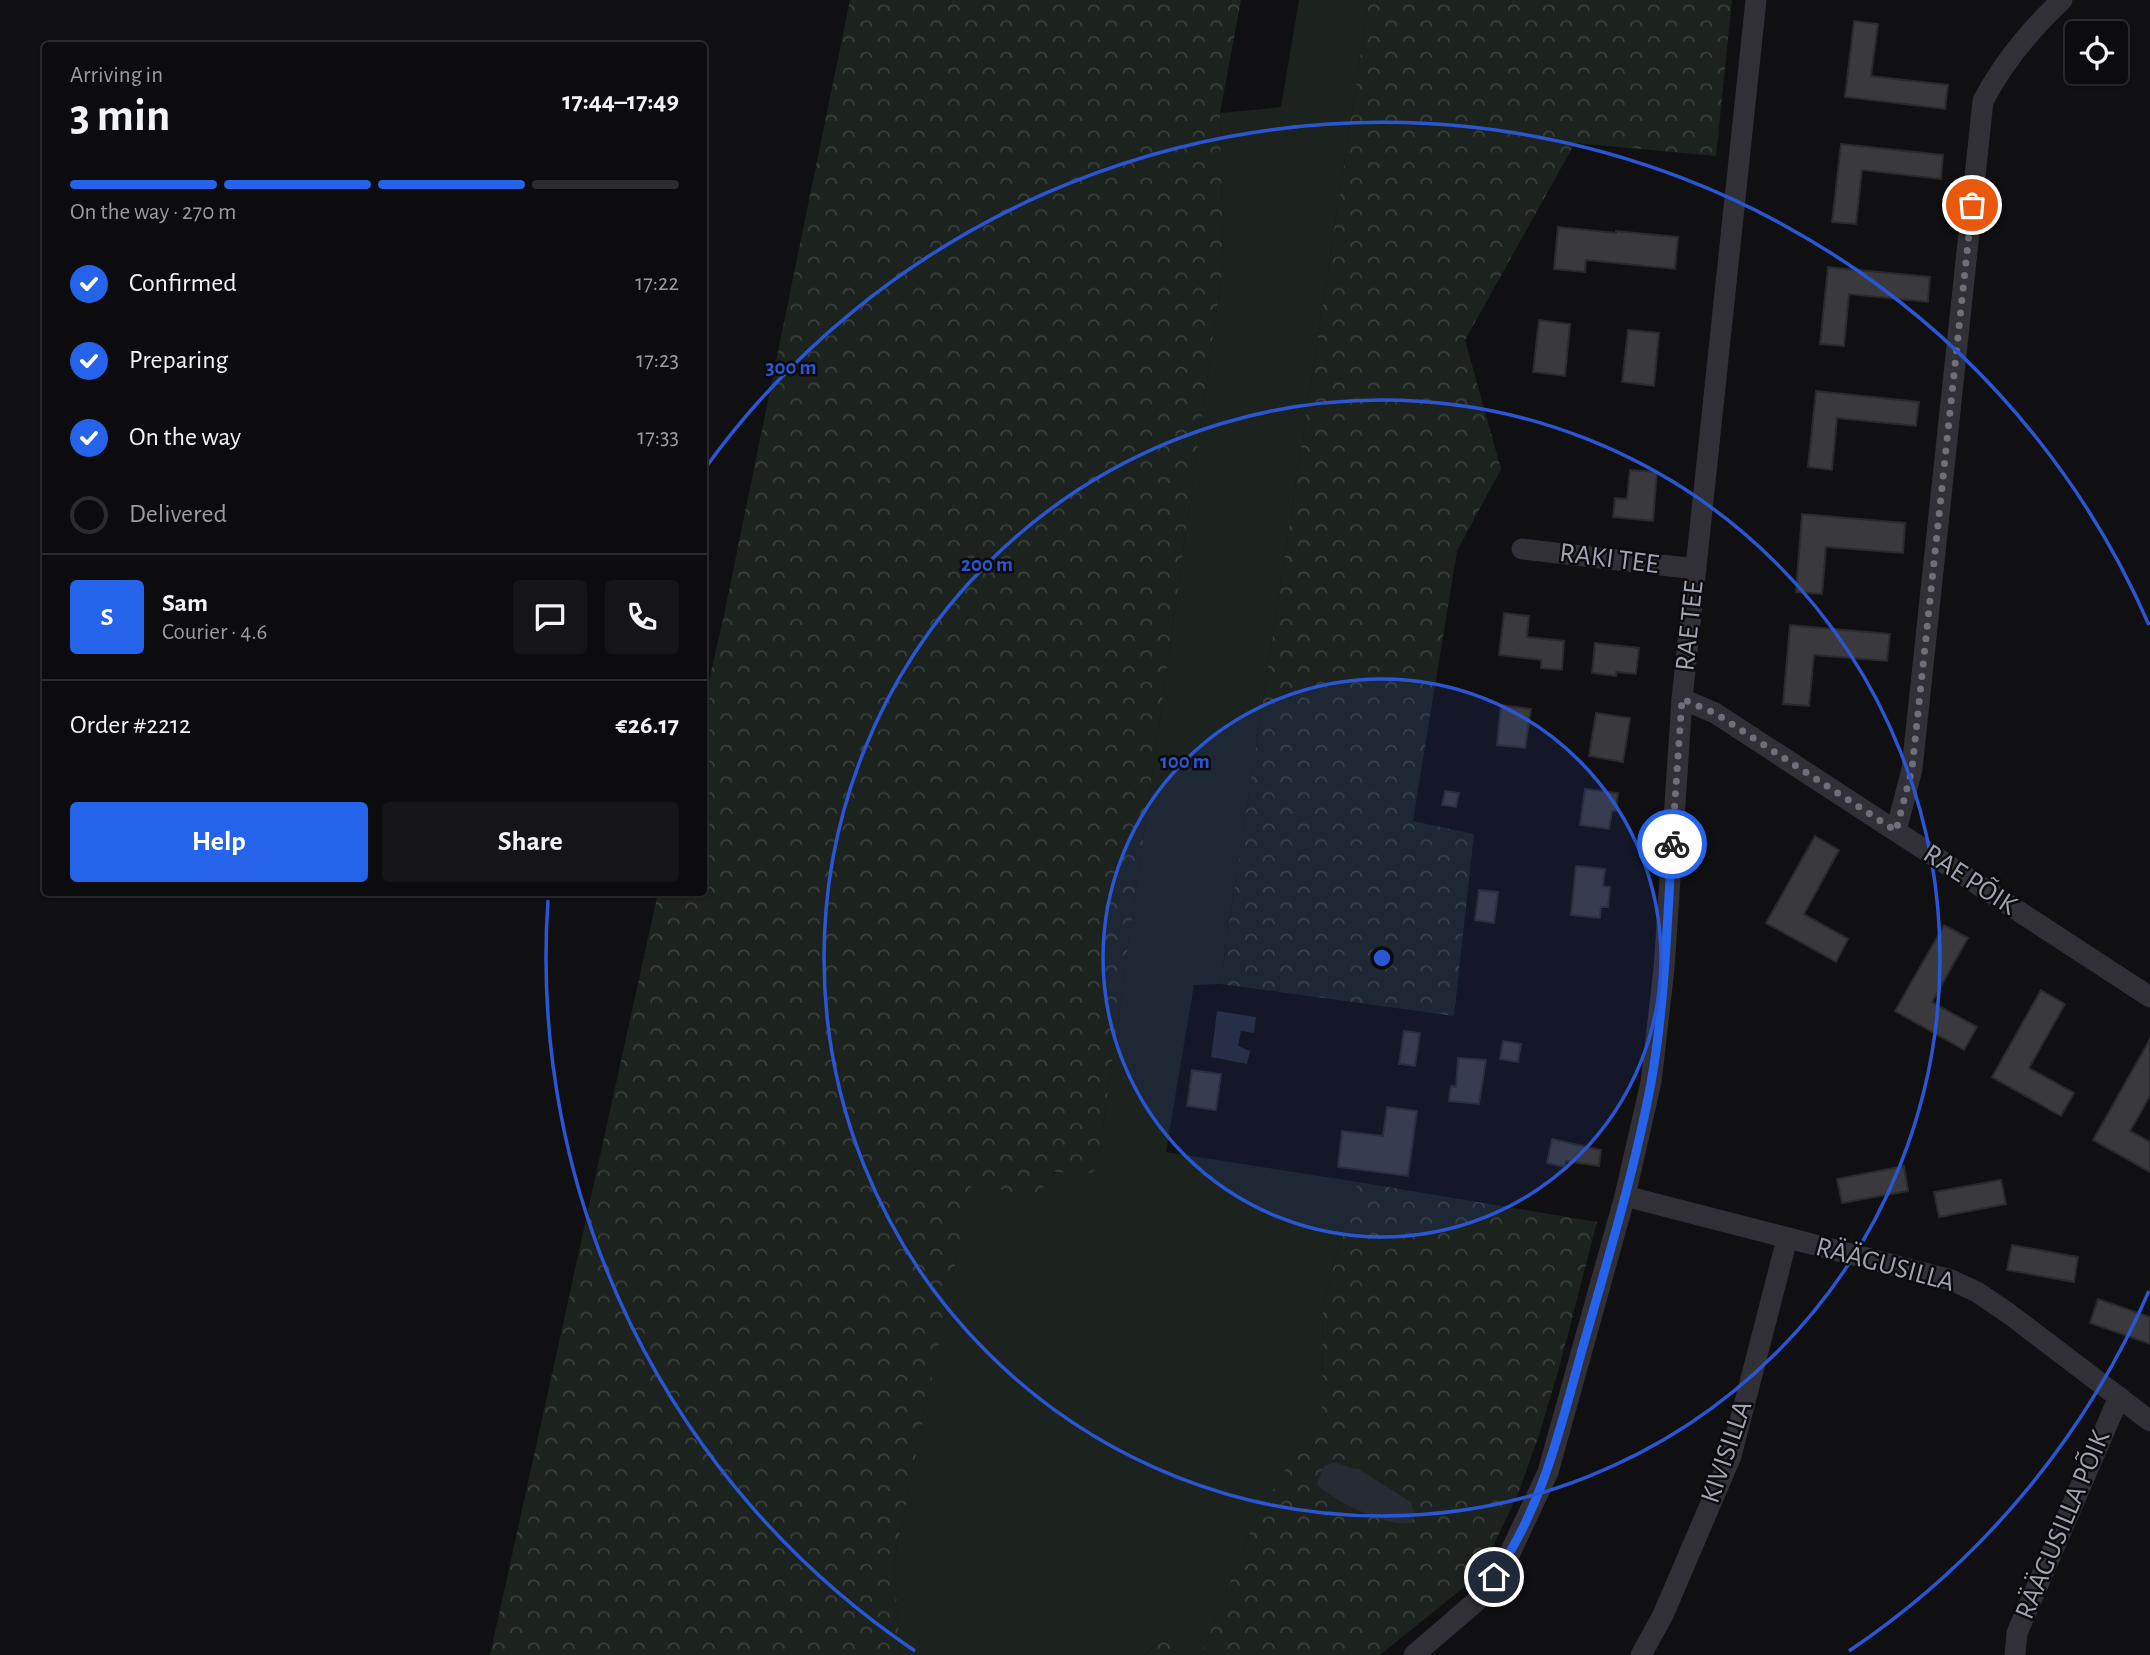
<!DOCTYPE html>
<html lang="en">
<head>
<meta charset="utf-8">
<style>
  :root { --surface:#0c0b0d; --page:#151416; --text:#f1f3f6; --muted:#9a9b9d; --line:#2c2b2e; --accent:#2563eb }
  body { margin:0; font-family:"Alegreya Sans",sans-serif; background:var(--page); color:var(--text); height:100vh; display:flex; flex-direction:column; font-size:26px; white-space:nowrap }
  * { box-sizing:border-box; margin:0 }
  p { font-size:23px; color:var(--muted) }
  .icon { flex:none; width:38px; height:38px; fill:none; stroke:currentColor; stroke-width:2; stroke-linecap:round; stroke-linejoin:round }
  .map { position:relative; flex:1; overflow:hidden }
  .details { position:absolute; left:42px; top:42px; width:665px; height:854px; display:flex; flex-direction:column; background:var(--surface); border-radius:7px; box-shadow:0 2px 5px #0004,0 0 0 2px var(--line) }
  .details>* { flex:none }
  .controls { position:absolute; left:2065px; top:21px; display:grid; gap:14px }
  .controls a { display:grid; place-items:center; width:63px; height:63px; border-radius:7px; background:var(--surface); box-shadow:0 2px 5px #0004,0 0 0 2px var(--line); font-size:35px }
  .pin { position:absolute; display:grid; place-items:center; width:60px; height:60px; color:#fff; margin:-30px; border:4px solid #fff; border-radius:50%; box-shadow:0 2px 7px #0007 }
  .courier { position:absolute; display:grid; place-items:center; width:70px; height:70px; margin:-35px; border:5px solid #2563eb; border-radius:50%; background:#fff; color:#222; box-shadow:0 2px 9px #0007 }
  .headline em { font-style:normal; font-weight:700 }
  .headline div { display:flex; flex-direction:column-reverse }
  .headline { display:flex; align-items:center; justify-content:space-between; height:119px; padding:0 28px }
  h1 { font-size:46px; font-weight:700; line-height:52px }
  .bar { display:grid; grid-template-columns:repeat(4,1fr); gap:10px 7px; align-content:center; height:84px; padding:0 28px }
  .bar i { height:9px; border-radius:5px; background:var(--line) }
  .bar .on { background:var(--accent) }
  .bar p { grid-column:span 4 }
  .line { display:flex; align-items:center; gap:18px; padding:0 28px; border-top:2px solid var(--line) }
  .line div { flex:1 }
  .round { display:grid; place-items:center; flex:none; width:74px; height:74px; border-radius:7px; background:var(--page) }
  ol { padding:0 28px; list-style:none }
  li { display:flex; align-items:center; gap:21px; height:77px }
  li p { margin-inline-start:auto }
  li .icon { padding:7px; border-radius:50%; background:var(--accent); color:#fff; stroke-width:4 }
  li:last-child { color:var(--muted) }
  li i { width:38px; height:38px; border:4px solid var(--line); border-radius:50% }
  .action { display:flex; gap:14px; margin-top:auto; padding:14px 28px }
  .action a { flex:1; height:80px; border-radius:7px; background:var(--accent); color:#fff; font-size:28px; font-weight:700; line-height:80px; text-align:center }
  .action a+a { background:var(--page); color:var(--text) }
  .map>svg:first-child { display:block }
</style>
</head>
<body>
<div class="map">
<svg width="2150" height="1655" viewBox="0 0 2150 1655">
  <defs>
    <pattern id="forest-crowns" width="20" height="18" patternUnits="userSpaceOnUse" patternTransform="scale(1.75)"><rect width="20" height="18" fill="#1c231e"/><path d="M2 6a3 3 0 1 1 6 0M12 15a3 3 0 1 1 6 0" fill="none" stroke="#3a403c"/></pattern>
  </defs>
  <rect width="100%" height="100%" fill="#100f11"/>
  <path fill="#1c231e" d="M 1299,0 L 1369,0 L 1220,984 L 1194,985 L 1166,1152 L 1358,1182 L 1323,1303 L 1322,1409 L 1255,1520 L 1201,1655 L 1185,1655 L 1163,1639 L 1144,1655 L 900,1655 L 894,1563 L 974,1171 L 1005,1192 L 1099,1156 L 1223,265 L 1220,113 L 1281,107 Z"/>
  <g fill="url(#forest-crowns)">
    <path d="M 850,0 L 1241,0 L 1220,113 L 1223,265 L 1099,1156 L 1093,1173 L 1054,1172 L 1036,1197 L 1005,1192 L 974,1172 L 894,1563 L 900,1655 L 490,1655 L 658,893 L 704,892 L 704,702 L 723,620 Z"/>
    <path d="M 1369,0 L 1732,0 L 1716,156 L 1575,143 L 1465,340 L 1501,469 L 1457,551 L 1413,821 L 1474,834 L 1454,1016 L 1220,984 Z"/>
    <path d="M 1358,1182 L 1597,1222 L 1561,1361 L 1539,1435 L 1518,1494 L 1479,1575 L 1380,1655 L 1201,1655 L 1255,1520 L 1322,1409 L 1323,1303 Z"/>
    <path d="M 1163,1639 L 1185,1655 L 1144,1655 Z"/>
  </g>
  <g fill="#262b34">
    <path d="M 1217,1011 L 1256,1017 L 1254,1033 L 1241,1031 L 1238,1046 L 1250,1051 L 1247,1064 L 1211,1057 Z"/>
    <path d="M 1335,1462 L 1363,1472 L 1411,1502 L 1415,1515 L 1412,1522 C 1392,1530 1331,1500 1317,1484 L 1324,1466 Z"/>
  </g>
  <g fill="#3a393e" stroke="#2a292d" stroke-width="2">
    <path d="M 1854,21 L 1878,24 L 1871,76 L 1948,85 L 1945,109 L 1845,97 Z"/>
    <path d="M 1841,144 L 1943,155 L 1941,179 L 1862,170 L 1856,224 L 1832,222 Z"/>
    <path d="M 1558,227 L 1616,233 L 1616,231 L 1678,237 L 1675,269 L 1586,260 L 1585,272 L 1554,269 Z"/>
    <path d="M 1828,267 L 1930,277 L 1928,302 L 1849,294 L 1844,346 L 1820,344 Z"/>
    <path d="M 1539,320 L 1570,324 L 1565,376 L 1533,372 Z"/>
    <path d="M 1628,330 L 1659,333 L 1654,386 L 1622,382 Z"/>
    <path d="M 1816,391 L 1919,402 L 1916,426 L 1837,418 L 1832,470 L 1808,467 Z"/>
    <path d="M 1630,470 L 1657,472 L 1653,521 L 1613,517 L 1615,498 L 1627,499 Z"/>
    <path d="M 1802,514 L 1905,523 L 1903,553 L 1826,547 L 1822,594 L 1796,592 Z"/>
    <path d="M 1504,613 L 1529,616 L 1527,637 L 1564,641 L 1562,670 L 1541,668 L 1541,660 L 1499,655 Z"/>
    <path d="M 1790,625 L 1890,634 L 1887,661 L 1814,655 L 1809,706 L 1783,704 Z"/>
    <path d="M 1595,643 L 1639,648 L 1636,674 L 1616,672 L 1616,676 L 1592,673 Z"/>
    <path d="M 1501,705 L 1531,709 L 1525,748 L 1497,745 Z"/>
    <path d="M 1596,713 L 1630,718 L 1623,762 L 1589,756 Z"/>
    <path d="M 1585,789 L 1618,793 L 1616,811 L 1612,811 L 1609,829 L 1580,825 Z"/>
    <path d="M 1445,791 L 1459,793 L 1456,807 L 1442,805 Z"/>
    <path d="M 1815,836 L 1839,850 L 1804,914 L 1848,939 L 1836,962 L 1766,923 Z"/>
    <path d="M 1576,866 L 1605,869 L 1603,886 L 1610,887 L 1608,907 L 1601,907 L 1600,918 L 1571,915 Z"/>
    <path d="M 1479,890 L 1498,892 L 1494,923 L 1475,920 Z"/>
    <path d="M 1944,925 L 1968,938 L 1932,1002 L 1977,1027 L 1964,1050 L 1895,1011 Z"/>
    <path d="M 2041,990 L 2065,1004 L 2029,1068 L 2074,1093 L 2061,1116 L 1992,1077 Z"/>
    <path d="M 1404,1031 L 1420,1033 L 1415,1066 L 1399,1064 Z"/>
    <path d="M 2150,1039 L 2150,1096 L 2130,1131 L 2150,1142 L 2150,1172 L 2093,1140 Z"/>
    <path d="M 1503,1041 L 1521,1044 L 1518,1062 L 1500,1059 Z"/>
    <path d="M 1458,1058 L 1486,1060 L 1479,1104 L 1449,1101 L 1451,1086 L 1456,1087 Z"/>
    <path d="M 1192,1070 L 1221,1074 L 1216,1110 L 1187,1106 Z"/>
    <path d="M 1387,1107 L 1417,1111 L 1408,1176 L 1338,1167 L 1342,1131 L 1383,1136 Z"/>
    <path d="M 1552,1139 L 1601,1150 L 1599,1166 L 1566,1161 L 1565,1167 L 1547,1163 Z"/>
    <path d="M 1904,1166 L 1908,1191 L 1842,1203 L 1837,1179 Z"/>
    <path d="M 2001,1180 L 2006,1204 L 1939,1217 L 1934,1192 Z"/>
    <path d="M 2012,1245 L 2078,1257 L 2074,1282 L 2007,1270 Z"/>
    <path d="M 2098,1299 L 2150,1317 L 2150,1344 L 2090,1323 Z"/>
  </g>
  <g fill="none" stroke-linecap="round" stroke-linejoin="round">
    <g stroke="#303036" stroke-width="21">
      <path d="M 1522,549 L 1696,569"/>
      <path d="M 1682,699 L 1715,713 L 2150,997"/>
      <path d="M 1896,831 L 1912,769 L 1983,101 C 2003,63 2031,29 2062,0"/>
      <path d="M 1625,1196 L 1951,1280 L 1977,1292 L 2008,1313 L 2150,1421"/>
      <path d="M 1414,1655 L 1479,1599 L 1509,1555 L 1548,1472 L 1625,1196 L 1651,1082 L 1664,969 L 1682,699 L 1756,0"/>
      <path d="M 1641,1655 L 1663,1615 L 1731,1456 L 1787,1239"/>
      <path d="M 2015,1655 L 2017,1633 L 2119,1397"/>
    </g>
  </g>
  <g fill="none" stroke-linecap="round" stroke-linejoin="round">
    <path stroke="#6e6f7a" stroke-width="7" stroke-dasharray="0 12.6" d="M 1672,844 L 1682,699 L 1715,713 L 1896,831 L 1912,769 L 1972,205"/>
    <path stroke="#2563eb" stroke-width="9" d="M 1494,1577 C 1542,1509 1560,1429 1582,1350 C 1607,1262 1634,1173 1651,1083 C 1665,1004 1667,923 1672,844"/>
  </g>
  <circle cx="1382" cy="958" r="279" fill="#2a56d4" fill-opacity=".12"/>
  <g fill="none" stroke="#2a56d4" stroke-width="3.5">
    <circle cx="1382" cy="958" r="279"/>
    <circle cx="1382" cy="958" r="558"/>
    <path d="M2149 1291A836 836 0 0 1 1849 1651M915 1651A836 836 0 0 1 548 900M706 467A836 836 0 0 1 2149 625"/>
  </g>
  <g text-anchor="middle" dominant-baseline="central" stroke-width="5" stroke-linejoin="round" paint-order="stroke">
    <g font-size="28" fill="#a0a3b2" stroke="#0b0a0c">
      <text transform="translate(1609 559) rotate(7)">RAKI TEE</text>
      <text transform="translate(1690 626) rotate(-84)">RAE TEE</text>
      <text transform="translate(1970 880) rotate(33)">RAE PÕIK</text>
      <text transform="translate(1885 1265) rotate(15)">RÄÄGUSILLA</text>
      <text transform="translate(1727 1452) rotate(-71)">KIVISILLA</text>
      <text transform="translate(2063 1525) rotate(-67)">RÄÄGUSILLA PÕIK</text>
    </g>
  </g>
  <circle cx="1382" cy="958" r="10" fill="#2a56d4" stroke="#0b0a0c" stroke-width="3.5"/>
  <g font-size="21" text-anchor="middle" font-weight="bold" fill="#2a56d4" stroke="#0b0a0c" stroke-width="5" stroke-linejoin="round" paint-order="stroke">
    <text x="791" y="374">300 m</text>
    <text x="987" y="571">200 m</text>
    <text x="1185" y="768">100 m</text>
  </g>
</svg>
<div class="controls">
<a><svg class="icon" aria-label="locate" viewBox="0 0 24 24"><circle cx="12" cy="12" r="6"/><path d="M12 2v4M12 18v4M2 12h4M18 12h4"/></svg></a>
</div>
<div class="pin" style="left:1972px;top:205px;background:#ea580c"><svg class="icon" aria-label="bag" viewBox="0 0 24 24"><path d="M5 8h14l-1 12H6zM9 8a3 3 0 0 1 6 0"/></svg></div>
<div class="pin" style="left:1494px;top:1577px;background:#1f2937"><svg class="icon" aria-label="home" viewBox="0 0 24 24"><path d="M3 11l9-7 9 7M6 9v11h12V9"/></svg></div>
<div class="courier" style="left:1672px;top:844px"><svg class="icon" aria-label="bike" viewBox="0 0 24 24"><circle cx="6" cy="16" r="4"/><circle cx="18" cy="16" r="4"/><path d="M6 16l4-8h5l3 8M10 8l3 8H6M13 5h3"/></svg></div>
<section class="details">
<div class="headline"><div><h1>3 min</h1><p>Arriving in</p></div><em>17:44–17:49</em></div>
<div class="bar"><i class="on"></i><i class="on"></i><i class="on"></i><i></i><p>On the way · 270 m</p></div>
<ol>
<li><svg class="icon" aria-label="check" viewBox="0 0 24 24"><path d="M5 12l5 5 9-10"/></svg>Confirmed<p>17:22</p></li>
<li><svg class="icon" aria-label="check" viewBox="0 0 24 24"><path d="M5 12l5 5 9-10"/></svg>Preparing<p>17:23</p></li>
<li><svg class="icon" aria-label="check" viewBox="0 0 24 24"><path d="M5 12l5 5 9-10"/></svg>On the way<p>17:33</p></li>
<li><i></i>Delivered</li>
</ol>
<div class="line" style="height:126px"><b class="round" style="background:var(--accent);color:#fff">S</b><div><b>Sam</b><p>Courier · 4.6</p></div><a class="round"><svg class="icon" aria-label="chat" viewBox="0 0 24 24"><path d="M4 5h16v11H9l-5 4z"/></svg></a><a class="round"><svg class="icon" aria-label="phone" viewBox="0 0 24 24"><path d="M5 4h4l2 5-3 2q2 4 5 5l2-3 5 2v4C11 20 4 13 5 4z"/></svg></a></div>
<div class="line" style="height:91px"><div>Order #2212</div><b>€26.17</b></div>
<div class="action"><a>Help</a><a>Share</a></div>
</section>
</div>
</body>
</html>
